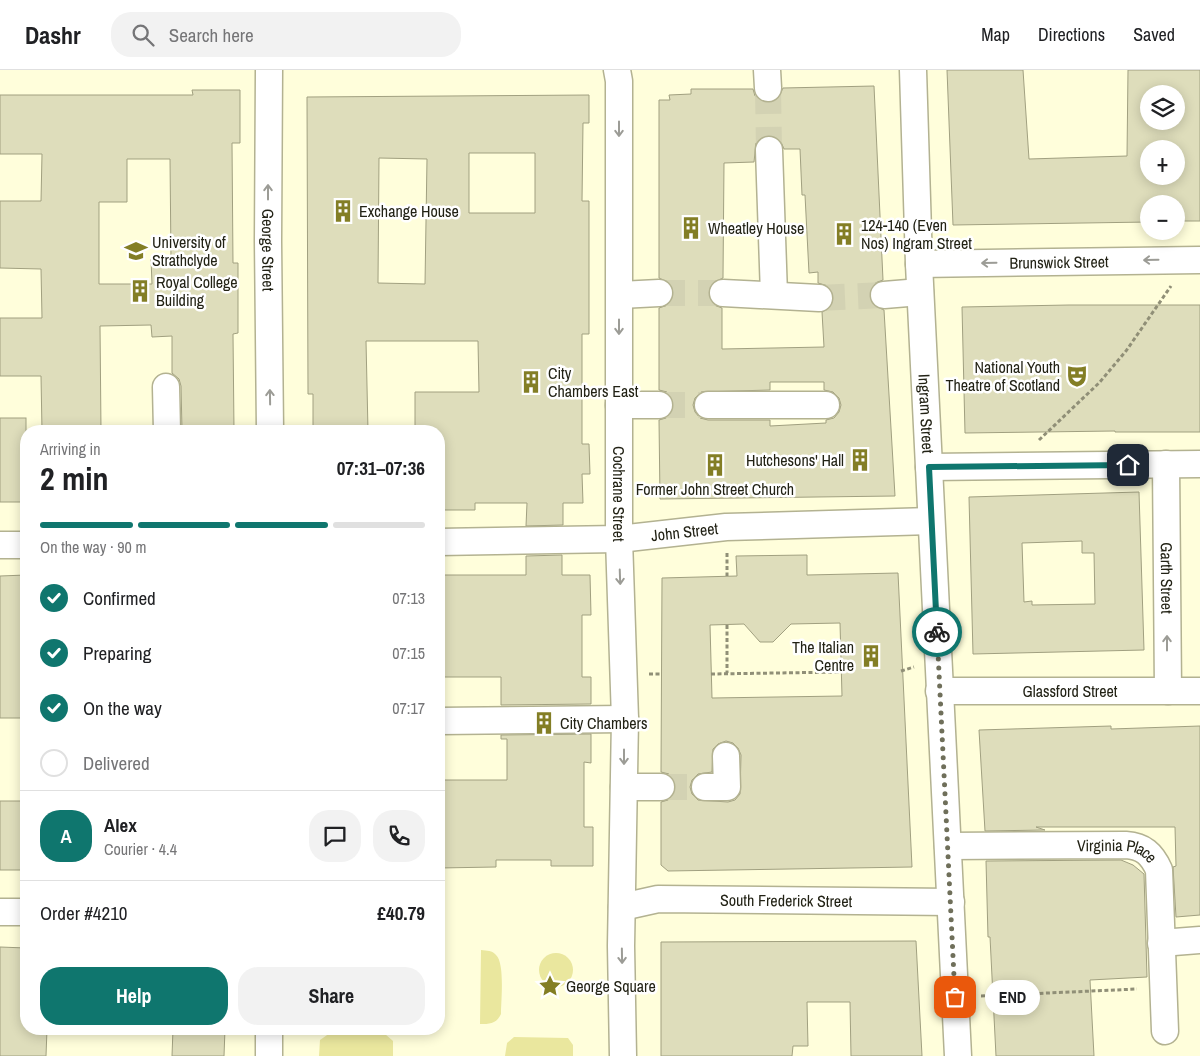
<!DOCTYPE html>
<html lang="en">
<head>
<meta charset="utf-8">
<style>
  :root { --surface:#fff; --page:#f2f2f2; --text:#202124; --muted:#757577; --line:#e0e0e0; --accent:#0f766e }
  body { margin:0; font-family:"Archivo Narrow",sans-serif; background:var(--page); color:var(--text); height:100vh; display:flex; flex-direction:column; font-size:19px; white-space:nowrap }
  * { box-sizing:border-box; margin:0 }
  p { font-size:16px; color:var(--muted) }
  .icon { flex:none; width:28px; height:28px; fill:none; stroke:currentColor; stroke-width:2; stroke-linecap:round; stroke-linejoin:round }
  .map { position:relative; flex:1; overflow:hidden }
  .drawer { position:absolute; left:20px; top:355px; width:425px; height:610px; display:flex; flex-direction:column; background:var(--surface); border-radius:20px; box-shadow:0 2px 12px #0003 }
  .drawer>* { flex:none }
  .controls { position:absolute; left:1140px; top:15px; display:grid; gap:10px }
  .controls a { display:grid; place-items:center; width:45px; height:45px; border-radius:50%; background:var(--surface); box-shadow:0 2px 12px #0003; font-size:25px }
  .pin { position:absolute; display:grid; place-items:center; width:42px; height:42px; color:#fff; margin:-21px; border-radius:10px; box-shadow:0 2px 8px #0006 }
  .courier { position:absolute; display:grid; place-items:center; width:50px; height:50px; margin:-25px; border:4px solid #0f766e; border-radius:50%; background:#fff; color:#222; box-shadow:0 1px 6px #0007 }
  .bubble { position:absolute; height:35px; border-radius:18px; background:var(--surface); box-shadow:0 2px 12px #0003; font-size:16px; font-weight:700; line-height:35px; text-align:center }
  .overview em { font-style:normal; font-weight:700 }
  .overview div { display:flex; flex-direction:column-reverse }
  .overview { display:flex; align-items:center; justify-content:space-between; height:85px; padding:0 20px }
  h1 { font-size:32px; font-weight:700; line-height:38px }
  .bar { display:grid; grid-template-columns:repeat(4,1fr); gap:8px 5px; align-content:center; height:60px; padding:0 20px }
  .bar i { height:6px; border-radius:4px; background:var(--line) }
  .bar .on { background:var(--accent) }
  .bar p { grid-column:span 4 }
  .line { display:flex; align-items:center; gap:12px; padding:0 20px; border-top:1px solid var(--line) }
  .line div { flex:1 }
  .round { display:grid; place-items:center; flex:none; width:52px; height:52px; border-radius:20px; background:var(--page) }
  ol { padding:0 20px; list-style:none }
  li { display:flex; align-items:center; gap:15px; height:55px }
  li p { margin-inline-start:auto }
  li .icon { padding:5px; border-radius:50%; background:var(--accent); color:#fff; stroke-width:4 }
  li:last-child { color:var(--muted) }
  li i { width:28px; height:28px; border:2px solid var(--line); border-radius:50% }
  .cta { display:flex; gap:10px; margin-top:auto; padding:10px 20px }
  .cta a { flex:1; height:58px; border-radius:20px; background:var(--accent); color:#fff; font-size:20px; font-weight:700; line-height:58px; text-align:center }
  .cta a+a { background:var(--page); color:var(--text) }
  header { display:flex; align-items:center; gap:30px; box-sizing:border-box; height:70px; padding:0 25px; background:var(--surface); border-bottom:1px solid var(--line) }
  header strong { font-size:24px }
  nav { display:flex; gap:28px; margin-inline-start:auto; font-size:18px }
  .search { width:350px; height:45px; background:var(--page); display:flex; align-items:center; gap:12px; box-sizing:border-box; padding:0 18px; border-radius:20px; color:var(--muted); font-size:19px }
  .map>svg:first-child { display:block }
</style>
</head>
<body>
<header>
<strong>Dashr</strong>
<div class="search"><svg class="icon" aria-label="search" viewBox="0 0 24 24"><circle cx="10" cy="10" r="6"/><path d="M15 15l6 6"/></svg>Search here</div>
<nav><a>Map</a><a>Directions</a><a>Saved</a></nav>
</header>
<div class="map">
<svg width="1200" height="986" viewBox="0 0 1200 986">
  <rect width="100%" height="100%" fill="#fffedb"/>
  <g fill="#eae79e">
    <path d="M 481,880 C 487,881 492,880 496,885 C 505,893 501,931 501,944 C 496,954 490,954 480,954 Z"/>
    <circle cx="556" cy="900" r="17"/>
    <path d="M 330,963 L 385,964 L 393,971 L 393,986 L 319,986 L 320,970 Z"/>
    <path d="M 514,967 L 568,968 L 573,975 L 573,986 L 505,986 L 507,973 Z"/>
  </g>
  <g fill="#deddbb" stroke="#a1a080" fill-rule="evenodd">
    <path d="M 947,0 L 1023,0 L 1029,89 L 1127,86 L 1128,0 L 1200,0 L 1200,151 L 1176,151 L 1176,134 L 1149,134 L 1149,152 L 953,155 ZM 1149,24 L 1176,24 L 1176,51 L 1149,51 ZM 1149,79 L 1176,79 L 1176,106 L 1149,106 Z"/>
    <path d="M 874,16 L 883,210 L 875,213 L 871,218 L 869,226 L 872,234 L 884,240 L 895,426 L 660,429 L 659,350 L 666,348 L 672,343 L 674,335 L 672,328 L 667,322 L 659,320 L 659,238 L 668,235 L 673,229 L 674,223 L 671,214 L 659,208 L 659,30 L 670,30 L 669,25 L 691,24 L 691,19 L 753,19 L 755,26 L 761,31 L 769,33 L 777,30 L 783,18 ZM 769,65 L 776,67 L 781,72 L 784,79 L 800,79 L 802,125 L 805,125 L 809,203 L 818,202 L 818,213 L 828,216 L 832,221 L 834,228 L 831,237 L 822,242 L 824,277 L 722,279 L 722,238 L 714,235 L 710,230 L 708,223 L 711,214 L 723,208 L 724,93 L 754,92 L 756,73 L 762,67 ZM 770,312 L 824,312 L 824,320 L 833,322 L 839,328 L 841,335 L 839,342 L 834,348 L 826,350 L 826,353 L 770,356 L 770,350 L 708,350 L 700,348 L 695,342 L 693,335 L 695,328 L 701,322 L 770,320 Z"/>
    <path d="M 192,20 L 240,20 L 240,73 L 232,73 L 233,193 L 238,193 L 238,263 L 233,264 L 234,361 L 182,361 L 181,316 L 179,309 L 172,303 L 172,266 L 152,267 L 151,255 L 100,256 L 101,361 L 42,361 L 41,306 L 0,306 L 0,248 L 42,248 L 41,199 L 0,198 L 0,131 L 41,131 L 42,84 L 0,84 L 0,25 L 193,25 ZM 127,89 L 170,89 L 171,189 L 151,189 L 152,214 L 99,214 L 99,132 L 127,132 Z"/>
    <path d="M 589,25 L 589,53 L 583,53 L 582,131 L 589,131 L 589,264 L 582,264 L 582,374 L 589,374 L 590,404 L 582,404 L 583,433 L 563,433 L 563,455 L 526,456 L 527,433 L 475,433 L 475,440 L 439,440 L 439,361 L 415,361 L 415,322 L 479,322 L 478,271 L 366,271 L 368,361 L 313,361 L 313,324 L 308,324 L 307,27 ZM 469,83 L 535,83 L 535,143 L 469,143 ZM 379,88 L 427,89 L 425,214 L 378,213 Z"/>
    <path d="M 1069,235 L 1200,235 L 1200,362 L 1115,362 L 1115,361 L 965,363 L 962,237 Z"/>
    <rect x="0" y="348" width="26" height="84"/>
    <path d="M 1139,422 L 1144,580 L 973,584 L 969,427 ZM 1082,471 L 1082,483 L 1094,483 L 1095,534 L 1032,535 L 1032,531 L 1024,532 L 1022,473 Z"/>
    <path d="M 562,485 L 562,505 L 590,505 L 591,545 L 582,545 L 582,607 L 591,607 L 591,634 L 501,635 L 501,607 L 439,607 L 439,505 L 526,505 L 526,486 Z"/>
    <path d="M 807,485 L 807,505 L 898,503 L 912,797 L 668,801 L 661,795 L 661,732 L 668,730 L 674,725 L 676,717 L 674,710 L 669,704 L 661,702 L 662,508 L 737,506 L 736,486 ZM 840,553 L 842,626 L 712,628 L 710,555 L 744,554 L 760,572 L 773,572 L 791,554 ZM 726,671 L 733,673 L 738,678 L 741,685 L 740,724 L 735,730 L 728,732 L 698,730 L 692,724 L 690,717 L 692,710 L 698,704 L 712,702 L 713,679 L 718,674 Z"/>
    <path d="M 26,505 L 26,648 L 0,648 L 0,506 Z"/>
    <path d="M 1111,656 L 1111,659 L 1200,656 L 1200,845 L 1176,847 L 1173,797 L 1176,796 L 1175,757 L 1036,757 L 1045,760 L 985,761 L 979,660 Z"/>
    <path d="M 591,664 L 591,693 L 584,692 L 584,757 L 593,757 L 593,796 L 551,796 L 551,790 L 496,790 L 496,797 L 439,798 L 439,710 L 507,710 L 507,669 L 501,669 L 501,665 Z"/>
    <rect x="0" y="731" width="26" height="69"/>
    <path d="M 1121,790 L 1133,795 L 1144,804 L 1147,907 L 1090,910 L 1094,986 L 996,986 L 990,867 L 988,867 L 986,791 Z"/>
    <path d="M 916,871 L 922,986 L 851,986 L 850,932 L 807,932 L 808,976 L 793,976 L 792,986 L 661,986 L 661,872 Z"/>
    <path d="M 0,877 L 26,878 L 26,959 L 47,959 L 46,986 L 0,986 Z"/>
    <path d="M 173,959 L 225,959 L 224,986 L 172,986 Z"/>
  </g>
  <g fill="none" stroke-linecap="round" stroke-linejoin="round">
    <g stroke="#d3d2b3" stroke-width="26" stroke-dasharray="26 13" stroke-linecap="butt">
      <path d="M 768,18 L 769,80"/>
      <path d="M 659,223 L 723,223"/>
      <path d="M 819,228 L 884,225"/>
      <path d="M 659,335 L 708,335"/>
      <path d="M 661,717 L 705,717"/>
    </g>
    <defs>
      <g id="minor">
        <path id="s1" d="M 269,0 L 268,171 L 270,361"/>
        <path id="s2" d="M 617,0 L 619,11 L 619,469 L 625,649 L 621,876 L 623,986"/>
        <path d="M 767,0 L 768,18"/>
        <path id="s3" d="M 913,0 L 919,194 L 958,986"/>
        <path d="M 769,80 L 774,225"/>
        <path id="s4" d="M 919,194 L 1200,190"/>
        <path d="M 723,223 L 819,228"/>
        <path d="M 620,225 L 659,223"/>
        <path d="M 884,225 L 920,222"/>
        <path d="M 166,317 L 167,361"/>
        <path d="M 619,335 L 659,335"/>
        <path d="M 708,335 L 826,335"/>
        <path id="s5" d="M 1166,394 L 1168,621"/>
        <path d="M 929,397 L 1200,394"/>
        <path id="s6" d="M 439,472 L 619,469 L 726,457 L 931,451"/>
        <path d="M 0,475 L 26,475"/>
        <path id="s7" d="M 939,621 L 1200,621"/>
        <path d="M 439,651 L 625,649"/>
        <path d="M 624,717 L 661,717"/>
        <path d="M 705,717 L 727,717 L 726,686"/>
        <path id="s8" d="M 948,776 L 1126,775 C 1143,776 1152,784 1159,800 L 1165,961"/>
        <path id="s9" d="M 622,837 L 658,829 L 951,832"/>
        <path d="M 0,842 L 26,842"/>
        <path d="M 1161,873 L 1200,870"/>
        <path d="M 269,986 L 269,959"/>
      </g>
    </defs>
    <use href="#minor" stroke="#b3b291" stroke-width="29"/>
    <g stroke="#908f77" stroke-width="3" stroke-dasharray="4 2.5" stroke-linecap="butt">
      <path d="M 1039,370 L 1099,313 L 1126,281 L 1171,216"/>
      <path d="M 727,483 L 727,506"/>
      <path d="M 727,555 L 727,603"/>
      <path d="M 901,601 L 914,597"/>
      <path d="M 649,604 L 661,604"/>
      <path d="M 711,604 L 841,602"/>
      <path d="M 981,926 L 1137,919"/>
    </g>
    <use href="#minor" stroke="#fff" stroke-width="26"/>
  </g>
  <defs><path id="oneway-shaft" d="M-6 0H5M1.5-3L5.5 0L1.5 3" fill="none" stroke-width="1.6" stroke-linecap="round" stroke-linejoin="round" transform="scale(1.25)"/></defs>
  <g stroke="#9c9c96">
    <use href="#oneway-shaft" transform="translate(619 59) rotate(90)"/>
    <use href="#oneway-shaft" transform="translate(268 122) rotate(-90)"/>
    <use href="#oneway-shaft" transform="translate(1151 190) rotate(179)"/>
    <use href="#oneway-shaft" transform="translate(989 193) rotate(179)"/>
    <use href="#oneway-shaft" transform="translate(619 257) rotate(90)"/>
    <use href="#oneway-shaft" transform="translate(270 327) rotate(-91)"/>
    <use href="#oneway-shaft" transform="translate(620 507) rotate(88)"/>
    <use href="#oneway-shaft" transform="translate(1167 573) rotate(-90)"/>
    <use href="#oneway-shaft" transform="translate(624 687) rotate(90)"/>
    <use href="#oneway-shaft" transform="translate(622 886) rotate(89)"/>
  </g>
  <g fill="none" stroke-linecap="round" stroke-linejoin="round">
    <path stroke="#6f6f5a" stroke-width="5" stroke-dasharray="0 9" d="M 937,562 L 955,927"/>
    <path stroke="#0f766e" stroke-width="6" d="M 937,562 L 929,397 L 1128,395"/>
  </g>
  <defs>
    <symbol id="building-bare" viewBox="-9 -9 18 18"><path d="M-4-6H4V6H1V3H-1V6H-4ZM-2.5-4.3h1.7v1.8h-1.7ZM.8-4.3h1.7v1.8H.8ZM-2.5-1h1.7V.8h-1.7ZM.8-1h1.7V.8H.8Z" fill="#837e25" stroke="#fff" stroke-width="2.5" paint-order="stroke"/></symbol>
    <symbol id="university-bare" viewBox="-9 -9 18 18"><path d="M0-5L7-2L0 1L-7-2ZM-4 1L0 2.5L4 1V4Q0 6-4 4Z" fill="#837e25" stroke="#fff" stroke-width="2.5" paint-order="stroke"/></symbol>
    <symbol id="theatre-bare" viewBox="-9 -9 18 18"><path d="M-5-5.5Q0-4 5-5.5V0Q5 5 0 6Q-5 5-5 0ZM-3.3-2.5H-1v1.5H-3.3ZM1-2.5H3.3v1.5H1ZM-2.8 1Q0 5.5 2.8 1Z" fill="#837e25" stroke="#fff" stroke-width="2.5" paint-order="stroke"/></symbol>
    <symbol id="sight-bare" viewBox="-9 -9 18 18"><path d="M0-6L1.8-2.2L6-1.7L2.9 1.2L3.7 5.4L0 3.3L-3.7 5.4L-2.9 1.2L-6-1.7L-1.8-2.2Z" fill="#837e25" stroke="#fff" stroke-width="2.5" paint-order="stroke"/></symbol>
  </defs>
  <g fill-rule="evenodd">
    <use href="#building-bare" x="327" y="125" width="32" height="32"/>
    <use href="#building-bare" x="675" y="142" width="32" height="32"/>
    <use href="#building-bare" x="828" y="148" width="32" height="32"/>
    <use href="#university-bare" x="120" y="165" width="32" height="32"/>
    <use href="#building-bare" x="124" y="205" width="32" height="32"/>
    <use href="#theatre-bare" x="1061" y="290" width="32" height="32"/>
    <use href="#building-bare" x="515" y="296" width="32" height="32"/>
    <use href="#building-bare" x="844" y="374" width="32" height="32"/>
    <use href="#building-bare" x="699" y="379" width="32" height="32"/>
    <use href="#building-bare" x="855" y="570" width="32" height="32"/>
    <use href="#building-bare" x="528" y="637" width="32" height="32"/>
    <use href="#sight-bare" x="534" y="900" width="32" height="32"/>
  </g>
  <g text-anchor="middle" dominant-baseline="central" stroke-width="5" stroke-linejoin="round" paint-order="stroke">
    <g font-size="16" fill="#222215" stroke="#fff" text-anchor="start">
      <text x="359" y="141">Exchange House</text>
      <text x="861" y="155">124-140 (Even<tspan x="861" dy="18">Nos) Ingram Street</tspan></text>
      <text x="708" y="158">Wheatley House</text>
      <text x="152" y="172">University of<tspan x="152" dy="18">Strathclyde</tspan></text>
      <text x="156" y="212">Royal College<tspan x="156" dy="18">Building</tspan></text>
      <text x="1060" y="297" text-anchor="end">National Youth<tspan x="1060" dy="18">Theatre of Scotland</tspan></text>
      <text x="548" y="303">City<tspan x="548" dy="18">Chambers East</tspan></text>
      <text x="844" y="390" text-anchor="end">Hutchesons' Hall</text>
      <text x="715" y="419" text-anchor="middle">Former John Street Church</text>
      <text x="854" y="577" text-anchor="end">The Italian<tspan x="854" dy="18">Centre</tspan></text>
      <text x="560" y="653">City Chambers</text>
      <text x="566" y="916">George Square</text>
    </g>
    <g font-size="16" fill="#222215" stroke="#fff">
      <text stroke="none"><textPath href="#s1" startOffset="180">George Street</textPath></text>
      <text stroke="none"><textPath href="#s4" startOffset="140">Brunswick Street</textPath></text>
      <text stroke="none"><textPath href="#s3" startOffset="344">Ingram Street</textPath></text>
      <text stroke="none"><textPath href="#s2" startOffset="424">Cochrane Street</textPath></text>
      <text stroke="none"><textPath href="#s6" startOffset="246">John Street</textPath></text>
      <text stroke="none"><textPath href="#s5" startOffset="114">Garth Street</textPath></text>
      <text stroke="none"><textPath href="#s7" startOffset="131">Glassford Street</textPath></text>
      <text stroke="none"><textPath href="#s8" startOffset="170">Virginia Place</textPath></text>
      <text stroke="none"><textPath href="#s9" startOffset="165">South Frederick Street</textPath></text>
    </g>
  </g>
</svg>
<div class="controls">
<a><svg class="icon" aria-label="layers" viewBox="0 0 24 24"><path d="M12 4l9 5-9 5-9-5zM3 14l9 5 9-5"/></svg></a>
<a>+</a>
<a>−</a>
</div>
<div class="pin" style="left:955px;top:927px;background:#ea580c"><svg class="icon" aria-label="bag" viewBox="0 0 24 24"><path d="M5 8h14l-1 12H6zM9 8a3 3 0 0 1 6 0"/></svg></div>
<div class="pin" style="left:1128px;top:395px;background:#1f2937"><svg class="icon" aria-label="home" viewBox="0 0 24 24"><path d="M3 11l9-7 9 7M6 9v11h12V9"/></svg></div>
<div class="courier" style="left:937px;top:562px"><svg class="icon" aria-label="bike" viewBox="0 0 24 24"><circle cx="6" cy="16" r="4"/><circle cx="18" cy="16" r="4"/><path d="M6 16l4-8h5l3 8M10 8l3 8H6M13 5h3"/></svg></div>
<div class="bubble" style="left:985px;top:910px;width:55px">END</div>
<section class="drawer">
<div class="overview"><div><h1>2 min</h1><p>Arriving in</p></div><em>07:31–07:36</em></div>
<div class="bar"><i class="on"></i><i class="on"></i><i class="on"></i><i></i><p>On the way · 90 m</p></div>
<ol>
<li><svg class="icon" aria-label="check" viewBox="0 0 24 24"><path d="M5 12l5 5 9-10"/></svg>Confirmed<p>07:13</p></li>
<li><svg class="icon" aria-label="check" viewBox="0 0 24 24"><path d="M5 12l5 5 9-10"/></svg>Preparing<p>07:15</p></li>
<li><svg class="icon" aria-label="check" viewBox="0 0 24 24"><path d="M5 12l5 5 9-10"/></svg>On the way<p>07:17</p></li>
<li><i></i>Delivered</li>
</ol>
<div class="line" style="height:90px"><b class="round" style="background:var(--accent);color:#fff">A</b><div><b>Alex</b><p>Courier · 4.4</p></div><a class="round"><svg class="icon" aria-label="chat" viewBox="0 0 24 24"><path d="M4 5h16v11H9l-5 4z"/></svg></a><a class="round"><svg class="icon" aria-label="phone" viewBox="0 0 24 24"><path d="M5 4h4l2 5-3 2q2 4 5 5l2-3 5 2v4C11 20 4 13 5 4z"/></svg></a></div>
<div class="line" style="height:65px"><div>Order #4210</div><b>£40.79</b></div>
<div class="cta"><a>Help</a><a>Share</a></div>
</section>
</div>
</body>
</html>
